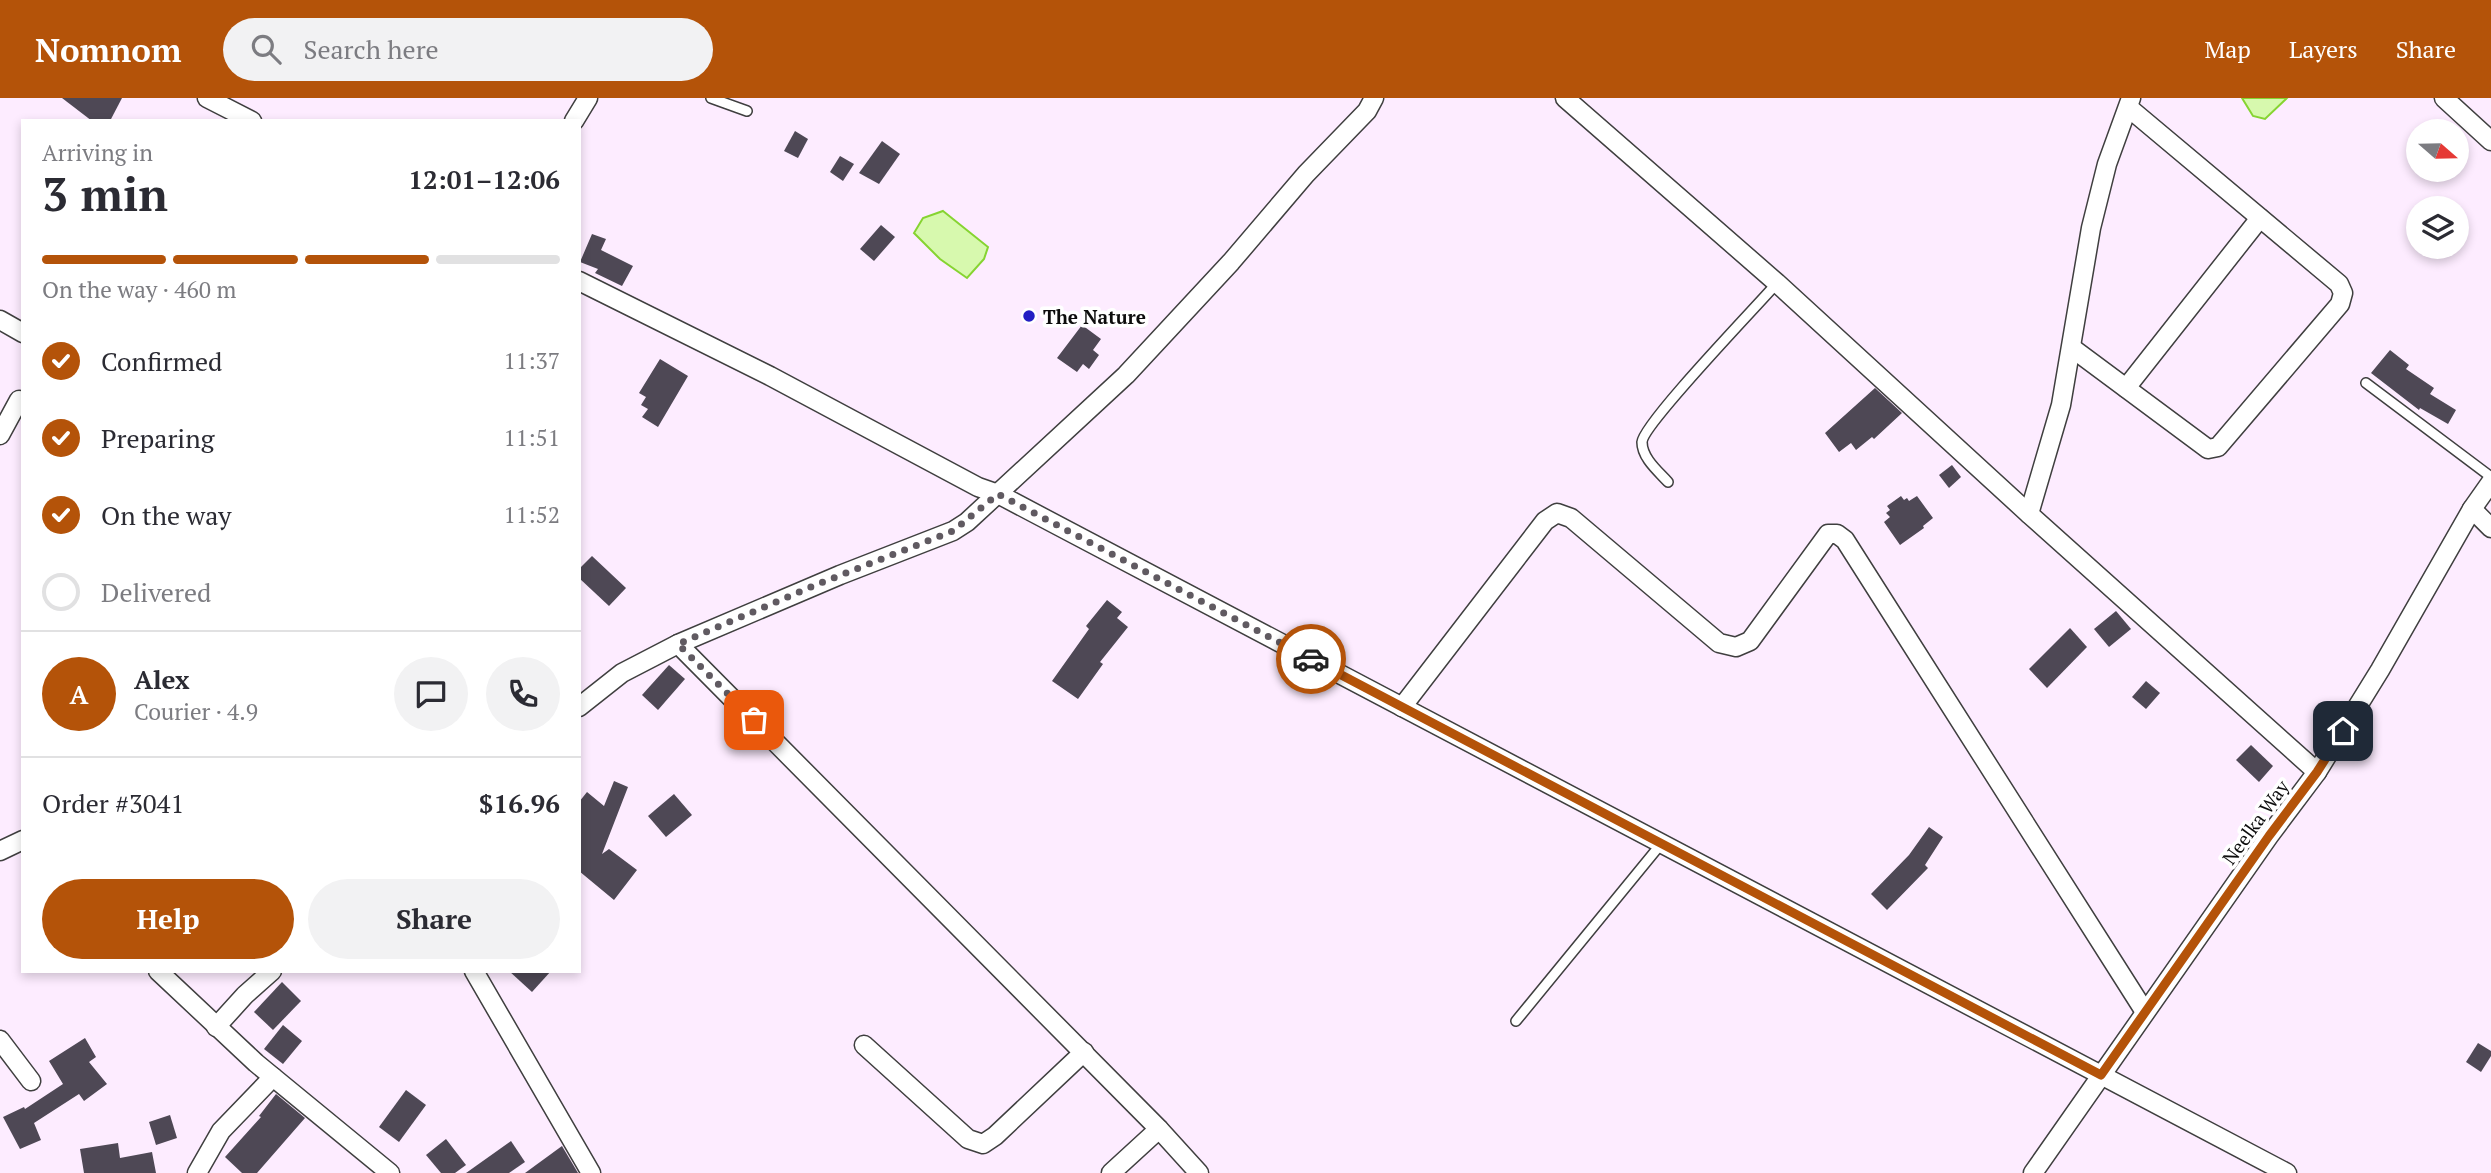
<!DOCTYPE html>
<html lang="en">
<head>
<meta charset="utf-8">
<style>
  :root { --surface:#fff; --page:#f2f2f3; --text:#2b2b33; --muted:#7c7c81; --line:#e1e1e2; --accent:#b45309 }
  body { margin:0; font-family:"PT Serif",serif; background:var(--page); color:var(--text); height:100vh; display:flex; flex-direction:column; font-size:26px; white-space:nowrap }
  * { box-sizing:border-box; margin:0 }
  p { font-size:23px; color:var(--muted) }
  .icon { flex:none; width:38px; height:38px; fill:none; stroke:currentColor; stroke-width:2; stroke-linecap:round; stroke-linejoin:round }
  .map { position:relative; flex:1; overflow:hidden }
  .drawer { position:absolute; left:21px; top:21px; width:560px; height:854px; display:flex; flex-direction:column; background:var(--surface); border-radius:0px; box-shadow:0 4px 10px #0003 }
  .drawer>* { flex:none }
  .needle { width:46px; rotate:110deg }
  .buttons { position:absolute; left:2406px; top:21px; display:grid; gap:14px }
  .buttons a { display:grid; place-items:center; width:63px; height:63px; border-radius:50%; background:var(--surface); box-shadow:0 4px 10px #0003; font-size:35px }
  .pin { position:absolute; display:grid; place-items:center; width:60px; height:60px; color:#fff; margin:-30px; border-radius:14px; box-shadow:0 4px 10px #0006 }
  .courier { position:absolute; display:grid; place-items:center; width:70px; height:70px; margin:-35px; border:5px solid #b45309; border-radius:50%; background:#fff; color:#222; box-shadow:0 2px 9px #0007 }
  .head em { font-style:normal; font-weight:800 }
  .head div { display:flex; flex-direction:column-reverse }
  .head { display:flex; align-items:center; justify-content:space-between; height:119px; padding:0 21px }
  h1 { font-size:46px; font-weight:800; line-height:52px }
  .bar { display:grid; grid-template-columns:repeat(4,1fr); gap:10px 7px; align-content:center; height:84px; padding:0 21px }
  .bar i { height:9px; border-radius:5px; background:var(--line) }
  .bar .selected { background:var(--accent) }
  .bar p { grid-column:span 4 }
  .line { display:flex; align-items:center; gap:18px; padding:0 21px; border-top:2px solid var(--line) }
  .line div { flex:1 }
  .round { display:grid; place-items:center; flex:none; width:74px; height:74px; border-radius:37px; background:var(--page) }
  ol { padding:0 21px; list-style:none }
  li { display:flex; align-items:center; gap:21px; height:77px }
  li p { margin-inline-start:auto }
  li .icon { padding:7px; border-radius:50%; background:var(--accent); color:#fff; stroke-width:4 }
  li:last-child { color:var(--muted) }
  li i { width:38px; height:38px; border:4px solid var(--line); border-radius:50% }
  .button { display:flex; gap:14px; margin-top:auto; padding:14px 21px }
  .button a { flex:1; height:80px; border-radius:42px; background:var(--accent); color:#fff; font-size:28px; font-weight:800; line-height:80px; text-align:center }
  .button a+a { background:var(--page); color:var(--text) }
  header { display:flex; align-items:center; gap:42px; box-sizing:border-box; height:98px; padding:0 35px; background:var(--accent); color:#fff }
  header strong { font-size:33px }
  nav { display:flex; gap:38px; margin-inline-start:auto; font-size:24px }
  .search { width:490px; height:63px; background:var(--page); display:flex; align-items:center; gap:18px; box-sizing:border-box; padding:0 24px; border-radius:38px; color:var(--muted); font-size:26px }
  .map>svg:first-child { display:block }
</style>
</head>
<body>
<header>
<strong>Nomnom</strong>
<div class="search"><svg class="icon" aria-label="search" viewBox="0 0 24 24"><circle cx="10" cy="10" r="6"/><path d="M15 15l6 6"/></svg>Search here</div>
<nav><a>Map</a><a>Layers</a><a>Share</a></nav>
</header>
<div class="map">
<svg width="2491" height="1075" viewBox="0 0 2491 1075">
  <rect width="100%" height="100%" fill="#fdecff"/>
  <g fill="#d7f9ae" stroke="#86d431" stroke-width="2">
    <path d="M 2242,0 L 2287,0 L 2265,21 L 2253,18 Z"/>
    <path d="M 943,113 L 988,149 L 984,161 L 967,180 L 940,161 L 914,135 L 923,120 Z"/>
  </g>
  <g fill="#4e4855">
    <path d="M 62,0 L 122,0 L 110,23 L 92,23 Z"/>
    <path d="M 795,33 L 808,41 L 798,60 L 784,53 Z"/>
    <path d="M 882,43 L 900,56 L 879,86 L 859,75 Z"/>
    <path d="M 840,58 L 854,66 L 843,83 L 830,74 Z"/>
    <path d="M 881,127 L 895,139 L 874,163 L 860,151 Z"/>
    <path d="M 592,136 L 606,141 L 601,152 L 633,168 L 622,188 L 595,175 L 598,171 L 580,164 Z"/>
    <path d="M 1082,227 L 1101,241 L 1093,252 L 1099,257 L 1089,271 L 1083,266 L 1077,274 L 1057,260 Z"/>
    <path d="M 2390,252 L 2409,267 L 2406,271 L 2434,290 L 2430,296 L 2456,312 L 2448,326 L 2420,310 L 2419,312 L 2371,275 Z"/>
    <path d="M 660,261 L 688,278 L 658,329 L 642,319 L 648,311 L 641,307 L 646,299 L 639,295 Z"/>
    <path d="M 1875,290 L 1902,315 L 1874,341 L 1872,339 L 1856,352 L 1851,345 L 1839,354 L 1825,335 Z"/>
    <path d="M 1952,367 L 1961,379 L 1949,390 L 1939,377 Z"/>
    <path d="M 1901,398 L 1904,402 L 1907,400 L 1909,403 L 1917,398 L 1933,420 L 1923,428 L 1924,430 L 1900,447 L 1884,424 L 1890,419 L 1886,415 L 1890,412 L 1887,408 Z"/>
    <path d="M 592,458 L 626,490 L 609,508 L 579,480 L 579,471 Z"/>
    <path d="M 1107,502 L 1122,514 L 1117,520 L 1128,529 L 1100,564 L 1103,566 L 1078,601 L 1052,583 L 1089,531 L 1086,528 Z"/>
    <path d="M 2116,513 L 2131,531 L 2109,549 L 2094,531 Z"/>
    <path d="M 2070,530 L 2087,549 L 2047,590 L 2029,571 Z"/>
    <path d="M 669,567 L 685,581 L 658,612 L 642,597 Z"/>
    <path d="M 2146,583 L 2160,595 L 2146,611 L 2132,599 Z"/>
    <path d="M 2251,647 L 2273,668 L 2259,684 L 2236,662 Z"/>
    <path d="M 614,683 L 628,689 L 602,756 L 609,751 L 637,772 L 614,802 L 579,773 L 579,704 L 587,694 L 604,708 Z"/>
    <path d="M 674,696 L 692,717 L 666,739 L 648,718 Z"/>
    <path d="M 1929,729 L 1943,739 L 1925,767 L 1928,770 L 1887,812 L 1871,796 L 1909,757 Z"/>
    <path d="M 509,873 L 551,873 L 532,894 Z"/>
    <path d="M 282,884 L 301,903 L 273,932 L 254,914 Z"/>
    <path d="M 283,927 L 302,943 L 283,966 L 264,951 Z"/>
    <path d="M 85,940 L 96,959 L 89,964 L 107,986 L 84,1003 L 79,996 L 34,1025 L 41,1042 L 20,1051 L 3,1019 L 24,1009 L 25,1011 L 63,986 L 49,963 Z"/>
    <path d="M 2478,945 L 2491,953 L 2491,958 L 2481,974 L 2466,964 Z"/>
    <path d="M 406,992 L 426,1007 L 399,1044 L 379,1029 Z"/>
    <path d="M 276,996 L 305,1020 L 257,1075 L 242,1075 L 225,1059 L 261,1019 L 259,1018 Z"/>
    <path d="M 170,1017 L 177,1040 L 156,1047 L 149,1024 Z"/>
    <path d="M 446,1041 L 466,1067 L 455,1075 L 441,1075 L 426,1057 Z"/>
    <path d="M 511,1043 L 525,1064 L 509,1075 L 466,1075 Z"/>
    <path d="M 118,1045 L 120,1060 L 152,1054 L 156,1075 L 84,1075 L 80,1051 Z"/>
    <path d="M 562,1048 L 578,1075 L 525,1075 Z"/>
  </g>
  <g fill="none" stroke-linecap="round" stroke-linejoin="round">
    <defs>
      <g id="lane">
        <path d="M 711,0 L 747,13"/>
        <path d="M 2366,285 L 2491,379"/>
        <path d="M 1668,384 C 1658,373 1642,360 1642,344 C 1643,326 1758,207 1777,185"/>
        <path d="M 1516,923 L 1661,746"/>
      </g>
      <g id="street">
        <path d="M 207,0 L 252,23"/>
        <path d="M 1565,0 L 1777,185 L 2029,416 L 2317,674"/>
        <path d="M 2444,0 L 2491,43"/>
        <path d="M 574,23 L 588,0"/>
        <path d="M 579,183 L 770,278 L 978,389 L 998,396 L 2287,1075"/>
        <path d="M 0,222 L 23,235"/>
        <path d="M 2072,250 L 2208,351 L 2218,349 L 2340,206 L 2343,195 L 2339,186 L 2129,10"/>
        <path d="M 2126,290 L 2260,120"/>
        <path d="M 0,337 L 19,302"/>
        <path d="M 2472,411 L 2491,430"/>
        <path d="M 2029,416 L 2061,307 L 2091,130 L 2107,66 L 2131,0"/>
        <path d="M 678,546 L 1159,1031 L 1199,1075"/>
        <path d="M 579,609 L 622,575 L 678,546 L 840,477 L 953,433 L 967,424 L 1126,277 L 1231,164 L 1306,76 L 1367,13 L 1374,0"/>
        <path d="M 1402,609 L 1545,423 L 1557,415 L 1571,420 L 1719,545 L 1736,549 L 1750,543 L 1828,436 L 1837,436 L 1845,442 L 2145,914"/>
        <path d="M 0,753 L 23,742"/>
        <path d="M 158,873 L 256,965 L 390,1075"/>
        <path d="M 474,873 L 591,1075"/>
        <path d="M 216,929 L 245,897 L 272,873"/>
        <path d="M 0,942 L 31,983"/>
        <path d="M 864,947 L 968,1041 L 983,1046 L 995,1038 L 1084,954"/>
        <path d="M 197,1075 L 221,1033 L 273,979"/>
        <path d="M 1111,1075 L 1159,1031"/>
        <path d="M 2033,1075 L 2269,738 L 2317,674 L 2380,572 L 2472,411 L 2491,384"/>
      </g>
    </defs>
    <use href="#lane" stroke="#3f3f3f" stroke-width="12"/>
    <use href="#street" stroke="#3f3f3f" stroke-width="21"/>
    <use href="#lane" stroke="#fff" stroke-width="9"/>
    <use href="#street" stroke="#fff" stroke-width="18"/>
  </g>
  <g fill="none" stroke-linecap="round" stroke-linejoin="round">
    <path stroke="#605a61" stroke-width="7" stroke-dasharray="0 12.6" d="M 754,622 L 678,546 L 818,486 L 953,433 L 998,396 L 1311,561"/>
    <path stroke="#b45309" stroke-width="9" d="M 1311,561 L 2101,977 L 2269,738 L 2317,674 L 2343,633"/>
  </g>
  <circle fill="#231ec3" stroke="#fff" stroke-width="2.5" cx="1029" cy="218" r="7"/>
  <g text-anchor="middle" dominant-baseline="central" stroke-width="7" stroke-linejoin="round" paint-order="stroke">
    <g font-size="19" font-weight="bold" fill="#0c0c0c" stroke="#fff" text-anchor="start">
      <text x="1043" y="218">The Nature</text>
    </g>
    <g font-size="19" fill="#0c0c0c" stroke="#fff">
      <text transform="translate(2255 724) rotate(-54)">Neelka Way</text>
    </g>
  </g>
</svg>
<div class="buttons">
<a><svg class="needle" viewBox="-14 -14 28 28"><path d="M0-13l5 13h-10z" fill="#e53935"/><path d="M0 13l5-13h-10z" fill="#7c7c81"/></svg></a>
<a><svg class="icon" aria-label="layers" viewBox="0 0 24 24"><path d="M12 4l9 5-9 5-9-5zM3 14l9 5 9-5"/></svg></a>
</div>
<div class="pin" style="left:754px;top:622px;background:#ea580c"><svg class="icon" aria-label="bag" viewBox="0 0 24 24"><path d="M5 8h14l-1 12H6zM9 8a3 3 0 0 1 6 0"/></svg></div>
<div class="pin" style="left:2343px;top:633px;background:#1f2937"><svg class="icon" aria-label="home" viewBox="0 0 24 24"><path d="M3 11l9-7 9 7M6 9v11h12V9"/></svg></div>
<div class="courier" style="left:1311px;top:561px"><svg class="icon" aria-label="car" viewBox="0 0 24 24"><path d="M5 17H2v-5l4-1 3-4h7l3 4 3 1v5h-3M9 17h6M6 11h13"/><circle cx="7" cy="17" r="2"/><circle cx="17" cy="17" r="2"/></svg></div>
<section class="drawer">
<div class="head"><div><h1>3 min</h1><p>Arriving in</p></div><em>12:01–12:06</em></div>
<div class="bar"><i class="selected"></i><i class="selected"></i><i class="selected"></i><i></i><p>On the way · 460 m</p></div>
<ol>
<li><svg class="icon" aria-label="check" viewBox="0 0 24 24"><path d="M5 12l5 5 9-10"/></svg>Confirmed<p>11:37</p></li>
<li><svg class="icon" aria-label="check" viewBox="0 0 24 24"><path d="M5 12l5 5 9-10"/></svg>Preparing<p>11:51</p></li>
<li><svg class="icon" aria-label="check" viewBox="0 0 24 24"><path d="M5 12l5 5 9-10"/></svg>On the way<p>11:52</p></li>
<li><i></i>Delivered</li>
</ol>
<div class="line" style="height:126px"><b class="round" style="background:var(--accent);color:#fff">A</b><div><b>Alex</b><p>Courier · 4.9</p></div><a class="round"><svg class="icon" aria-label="chat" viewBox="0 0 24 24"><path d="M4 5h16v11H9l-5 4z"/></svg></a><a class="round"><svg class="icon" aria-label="phone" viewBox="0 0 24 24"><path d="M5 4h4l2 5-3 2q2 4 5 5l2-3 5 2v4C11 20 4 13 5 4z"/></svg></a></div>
<div class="line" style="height:91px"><div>Order #3041</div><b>$16.96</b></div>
<div class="button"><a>Help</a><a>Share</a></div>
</section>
</div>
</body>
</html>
